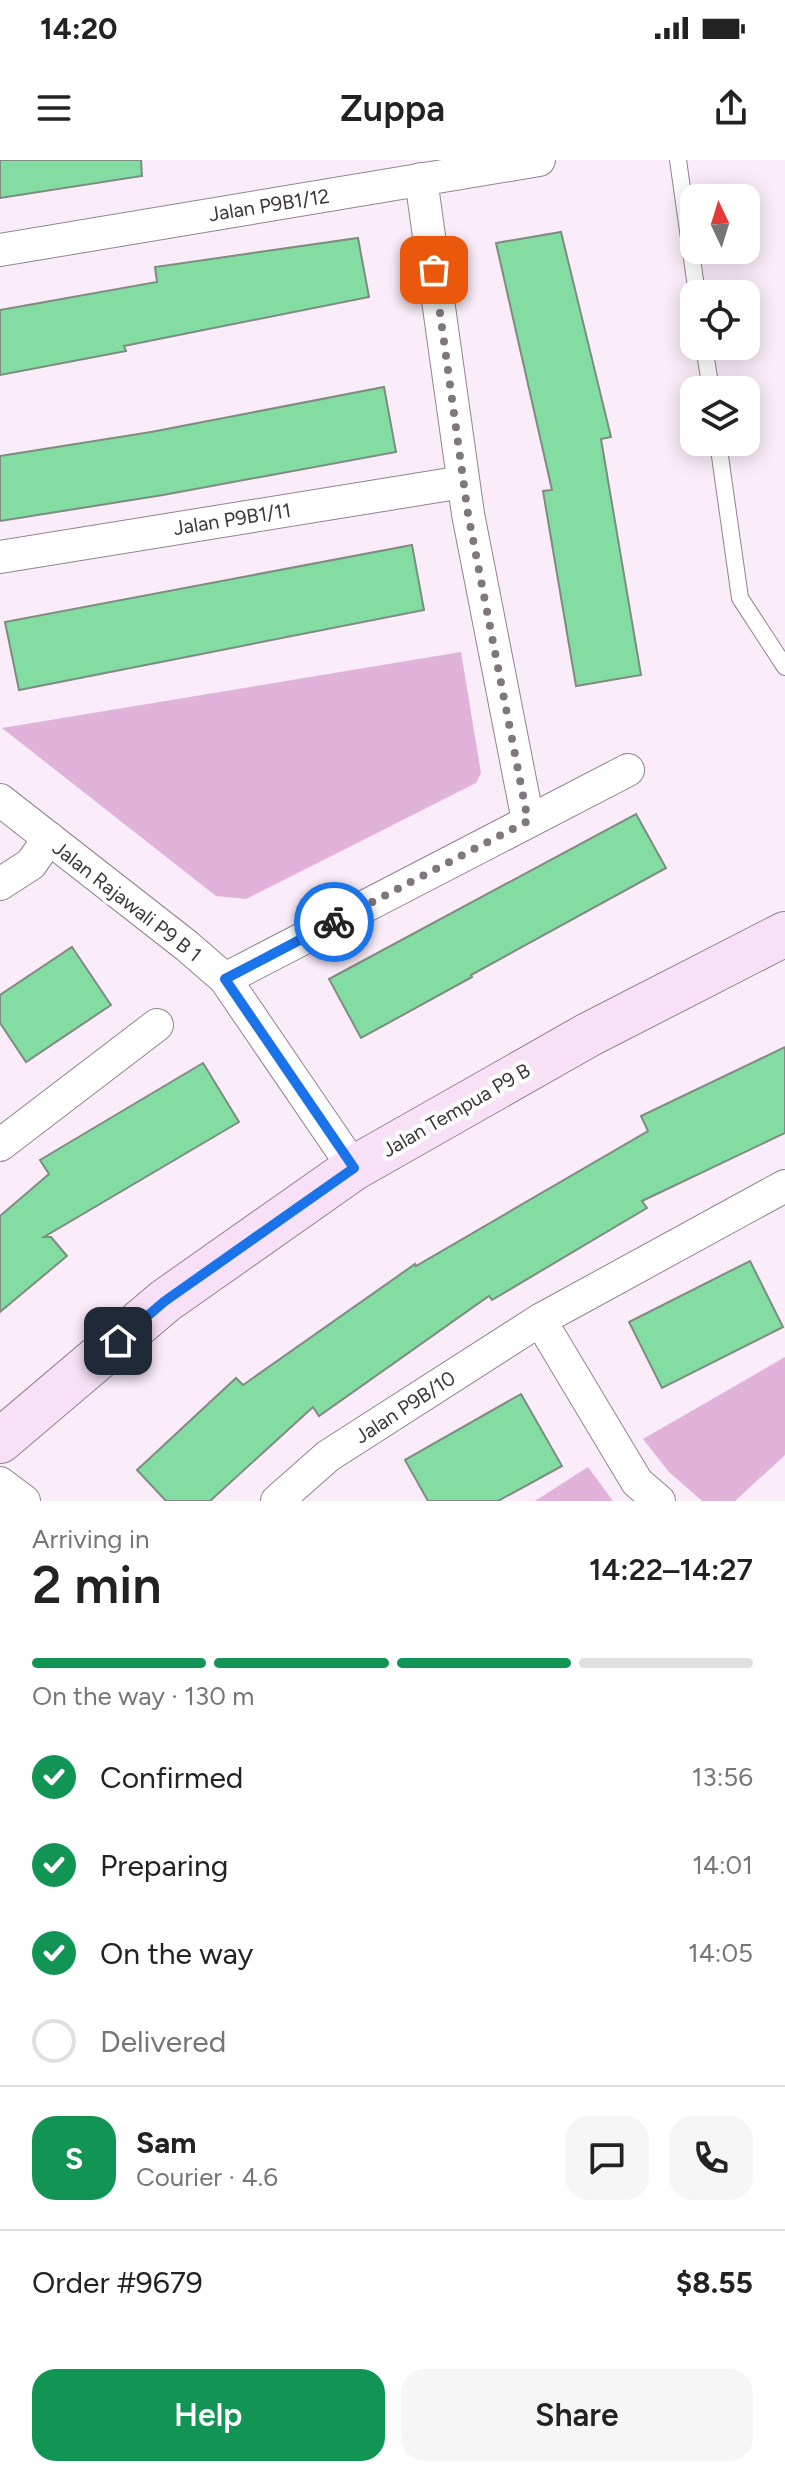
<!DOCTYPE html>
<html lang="en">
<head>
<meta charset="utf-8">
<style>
  :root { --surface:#fff; --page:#f6f6f6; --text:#222; --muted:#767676; --line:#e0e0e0; --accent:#129554 }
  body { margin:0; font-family:Figtree,sans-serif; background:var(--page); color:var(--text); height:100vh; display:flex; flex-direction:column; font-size:30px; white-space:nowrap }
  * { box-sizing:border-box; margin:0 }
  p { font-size:26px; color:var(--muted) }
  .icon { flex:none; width:44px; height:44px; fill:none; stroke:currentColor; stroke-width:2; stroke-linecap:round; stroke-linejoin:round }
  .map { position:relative; height:1341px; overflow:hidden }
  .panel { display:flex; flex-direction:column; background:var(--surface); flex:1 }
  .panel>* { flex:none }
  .needle { width:52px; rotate:356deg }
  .controls { position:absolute; left:680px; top:24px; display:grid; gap:16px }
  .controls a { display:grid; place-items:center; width:80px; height:80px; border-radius:16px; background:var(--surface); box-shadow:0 4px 20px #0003; font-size:40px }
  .pin { position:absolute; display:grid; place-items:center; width:68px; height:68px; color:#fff; margin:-34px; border-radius:16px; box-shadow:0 4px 12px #0006 }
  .courier { position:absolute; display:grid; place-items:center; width:80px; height:80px; margin:-40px; border:6px solid #1a73e8; border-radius:50%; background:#fff; color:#222; box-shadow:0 2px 10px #0007 }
  .head em { font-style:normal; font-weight:600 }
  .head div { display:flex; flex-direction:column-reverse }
  .head { display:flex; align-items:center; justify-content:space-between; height:136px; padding:0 32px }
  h1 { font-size:52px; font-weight:600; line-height:60px }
  .bar { display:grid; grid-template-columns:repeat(4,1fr); gap:12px 8px; align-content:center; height:96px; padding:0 32px }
  .bar i { height:10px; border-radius:6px; background:var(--line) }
  .bar .current { background:var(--accent) }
  .bar p { grid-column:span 4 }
  .line { display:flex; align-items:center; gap:20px; padding:0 32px; border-top:2px solid var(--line) }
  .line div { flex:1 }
  .round { display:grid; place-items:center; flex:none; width:84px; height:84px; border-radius:24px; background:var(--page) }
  ol { padding:0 32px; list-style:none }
  li { display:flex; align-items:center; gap:24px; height:88px }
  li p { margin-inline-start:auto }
  li .icon { padding:8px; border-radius:50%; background:var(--accent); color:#fff; stroke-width:4 }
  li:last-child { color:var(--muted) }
  li i { width:44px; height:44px; border:4px solid var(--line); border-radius:50% }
  .primary-button { display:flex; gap:16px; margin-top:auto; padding:16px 32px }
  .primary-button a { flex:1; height:92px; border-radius:24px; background:var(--accent); color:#fff; font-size:32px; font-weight:600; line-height:92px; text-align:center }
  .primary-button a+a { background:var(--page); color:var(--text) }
  .status { display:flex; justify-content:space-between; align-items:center; height:56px; padding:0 40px; background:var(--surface); direction:ltr }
  .status svg { height:22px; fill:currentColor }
  header { display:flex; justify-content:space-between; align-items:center; height:104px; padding:0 32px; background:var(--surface); font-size:36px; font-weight:600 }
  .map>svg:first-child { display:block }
</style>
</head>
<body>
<div class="status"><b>14:20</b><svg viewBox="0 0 49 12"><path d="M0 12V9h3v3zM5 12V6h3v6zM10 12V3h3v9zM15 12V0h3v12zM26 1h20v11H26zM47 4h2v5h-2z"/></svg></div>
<header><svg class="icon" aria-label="menu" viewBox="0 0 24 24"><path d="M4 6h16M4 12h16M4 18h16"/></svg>Zuppa<svg class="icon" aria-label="share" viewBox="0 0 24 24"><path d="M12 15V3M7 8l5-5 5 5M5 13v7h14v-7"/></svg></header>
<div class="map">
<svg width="785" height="1341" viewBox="0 0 785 1341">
  <rect width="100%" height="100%" fill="#faecf8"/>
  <g fill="#e1b3db">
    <path d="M 461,492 L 481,613 L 476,623 L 246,739 L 216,736 L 2,568 Z"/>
    <path d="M 785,1197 L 785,1295 L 735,1341 L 702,1341 L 669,1312 L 643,1279 Z"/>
    <path d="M 588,1307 L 613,1341 L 535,1341 Z"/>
  </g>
  <g fill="#83dca1" stroke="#7e8c82" stroke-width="2">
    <path d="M 0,0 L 141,0 L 142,16 L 0,38 Z"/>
    <path d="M 561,72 L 611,277 L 601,279 L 641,515 L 576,526 L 543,331 L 552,330 L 496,83 Z"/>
    <path d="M 358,78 L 369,137 L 124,186 L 126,191 L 0,215 L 0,150 L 157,122 L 155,107 Z"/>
    <path d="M 384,227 L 396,292 L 163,335 L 0,361 L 0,296 L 151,272 Z"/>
    <path d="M 412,385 L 424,450 L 19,530 L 5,462 Z"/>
    <path d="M 636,654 L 666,708 L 471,815 L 472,817 L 361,878 L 329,819 Z"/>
    <path d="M 72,787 L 111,845 L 26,902 L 0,863 L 0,835 Z"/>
    <path d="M 785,887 L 785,973 L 642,1041 L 647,1048 L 492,1140 L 489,1136 L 319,1256 L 313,1247 L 210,1341 L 166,1341 L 137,1310 L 236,1218 L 243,1225 L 415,1104 L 416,1106 L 648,971 L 641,956 Z"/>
    <path d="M 203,903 L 239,962 L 44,1077 L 51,1077 L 67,1096 L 0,1152 L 0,1056 L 49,1014 L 40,1000 Z"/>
    <path d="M 750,1101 L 783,1167 L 662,1228 L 629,1162 Z"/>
    <path d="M 521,1234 L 562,1306 L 498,1341 L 428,1341 L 405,1300 Z"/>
  </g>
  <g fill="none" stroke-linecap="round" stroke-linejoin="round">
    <defs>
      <g id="lane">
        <path d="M 678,0 L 697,134"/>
        <path d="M 704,186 L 711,230"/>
        <path d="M 718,282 L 740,438 L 785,507"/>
      </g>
      <g id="street">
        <path d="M 421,19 L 468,354 L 528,661"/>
        <path d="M 0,90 L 539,0"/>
        <path d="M 0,397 L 463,322"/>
        <path d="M 0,640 L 187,786 L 225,819 L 354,1008"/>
        <path d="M 0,724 L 31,704 L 49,678"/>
        <path d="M 225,819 L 628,610"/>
        <path d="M 0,985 L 157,865"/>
        <path d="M 540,1160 L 637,1322 L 659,1341"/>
        <path d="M 0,1323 L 24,1341"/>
        <path d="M 277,1341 L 328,1296 L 540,1160 L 785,1026"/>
      </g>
      <path id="secondary" d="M 0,1281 L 165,1141 L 354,1008 L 588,875 L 785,774"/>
    </defs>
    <use href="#lane" stroke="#91848f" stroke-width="18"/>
    <use href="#street" stroke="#91848f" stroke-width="34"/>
    <use href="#secondary" stroke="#91848f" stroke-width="46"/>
    <use href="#lane" stroke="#fff" stroke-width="16"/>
    <use href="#street" stroke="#fff" stroke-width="32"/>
    <use href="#secondary" stroke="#f8e1f6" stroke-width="44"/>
  </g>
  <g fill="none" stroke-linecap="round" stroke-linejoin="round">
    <path stroke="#7f767e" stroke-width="8" stroke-dasharray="0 14.4" d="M 334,762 L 528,661 L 468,354 L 434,110"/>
    <path stroke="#1a73e8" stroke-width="10" d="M 118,1181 L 165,1141 L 354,1008 L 225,819 L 334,762"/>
  </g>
  <g text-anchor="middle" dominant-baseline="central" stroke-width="8" stroke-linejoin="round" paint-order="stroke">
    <g font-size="20" fill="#3d373c" stroke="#fff">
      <text transform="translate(269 45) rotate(-9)">Jalan P9B1/12</text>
      <text transform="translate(232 359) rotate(-9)">Jalan P9B1/11</text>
      <text transform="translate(127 741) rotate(38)">Jalan Rajawali P9 B 1</text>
      <text transform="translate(456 950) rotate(-30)">Jalan Tempua P9 B</text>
      <text transform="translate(405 1247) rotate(-33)">Jalan P9B/10</text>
    </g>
  </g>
</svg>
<div class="controls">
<a><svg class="needle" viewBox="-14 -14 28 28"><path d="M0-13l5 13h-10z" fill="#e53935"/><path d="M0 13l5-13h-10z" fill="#767676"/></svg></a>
<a><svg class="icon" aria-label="locate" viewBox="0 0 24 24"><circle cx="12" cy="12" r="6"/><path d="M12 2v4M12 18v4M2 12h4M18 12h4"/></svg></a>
<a><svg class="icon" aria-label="layers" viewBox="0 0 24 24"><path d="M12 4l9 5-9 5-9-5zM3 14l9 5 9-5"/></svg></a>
</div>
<div class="pin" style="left:434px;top:110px;background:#ea580c"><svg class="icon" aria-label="bag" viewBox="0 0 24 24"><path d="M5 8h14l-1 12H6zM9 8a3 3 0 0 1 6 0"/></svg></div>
<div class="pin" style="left:118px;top:1181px;background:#1f2937"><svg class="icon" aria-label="home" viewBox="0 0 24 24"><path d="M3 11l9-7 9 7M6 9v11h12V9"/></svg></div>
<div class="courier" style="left:334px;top:762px"><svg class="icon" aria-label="bike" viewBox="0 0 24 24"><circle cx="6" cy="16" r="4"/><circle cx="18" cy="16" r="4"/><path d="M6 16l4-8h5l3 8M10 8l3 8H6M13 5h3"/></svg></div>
</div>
<section class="panel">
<div class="head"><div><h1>2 min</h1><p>Arriving in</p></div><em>14:22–14:27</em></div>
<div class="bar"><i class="current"></i><i class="current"></i><i class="current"></i><i></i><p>On the way · 130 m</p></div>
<ol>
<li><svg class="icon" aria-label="check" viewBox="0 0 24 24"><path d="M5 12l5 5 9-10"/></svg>Confirmed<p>13:56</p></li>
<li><svg class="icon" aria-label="check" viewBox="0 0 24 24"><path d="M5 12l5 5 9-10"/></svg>Preparing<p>14:01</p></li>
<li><svg class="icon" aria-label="check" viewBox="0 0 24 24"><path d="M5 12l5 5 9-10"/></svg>On the way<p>14:05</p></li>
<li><i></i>Delivered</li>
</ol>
<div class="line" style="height:144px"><b class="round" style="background:var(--accent);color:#fff">S</b><div><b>Sam</b><p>Courier · 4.6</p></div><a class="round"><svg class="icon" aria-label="chat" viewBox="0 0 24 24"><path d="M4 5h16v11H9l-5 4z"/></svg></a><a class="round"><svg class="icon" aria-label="phone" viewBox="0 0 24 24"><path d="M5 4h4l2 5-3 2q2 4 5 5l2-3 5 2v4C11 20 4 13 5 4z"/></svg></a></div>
<div class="line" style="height:104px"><div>Order #9679</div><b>$8.55</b></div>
<div class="primary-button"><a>Help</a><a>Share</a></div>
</section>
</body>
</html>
